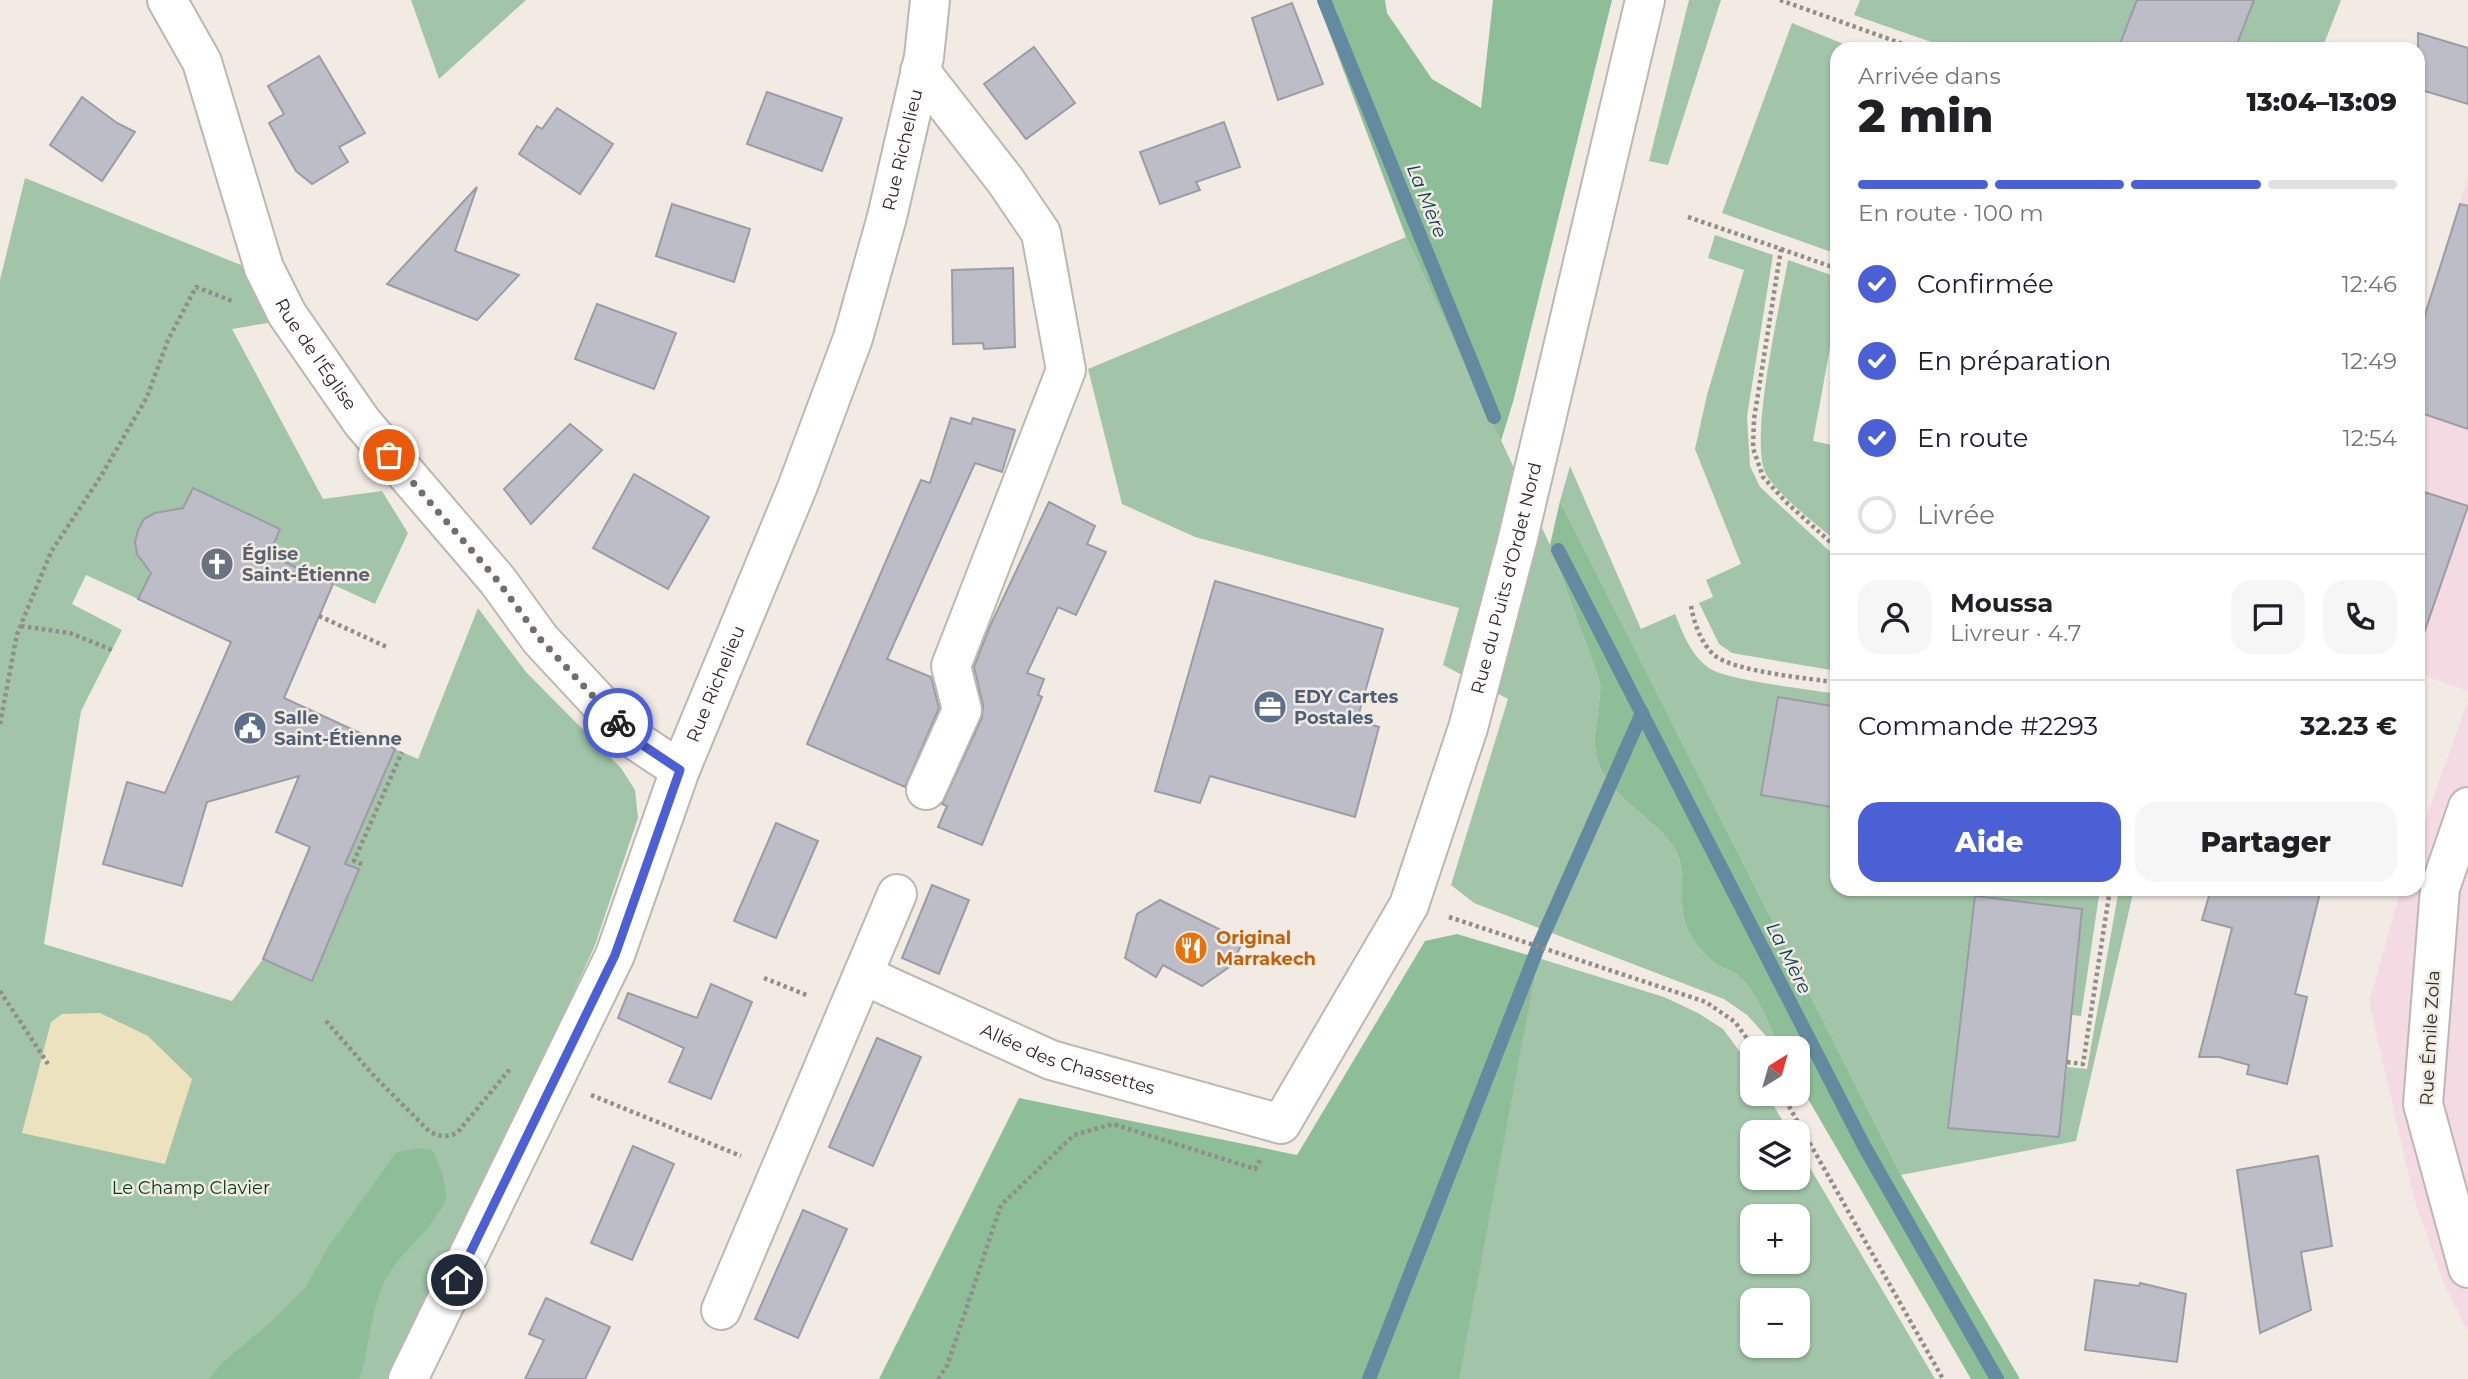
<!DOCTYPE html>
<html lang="fr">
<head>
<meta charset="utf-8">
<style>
  :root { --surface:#fff; --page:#f6f6f6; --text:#202124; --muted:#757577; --line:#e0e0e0; --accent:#4b60d5 }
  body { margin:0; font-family:Montserrat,sans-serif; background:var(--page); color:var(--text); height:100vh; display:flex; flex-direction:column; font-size:26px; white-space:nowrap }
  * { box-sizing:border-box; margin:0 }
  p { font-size:23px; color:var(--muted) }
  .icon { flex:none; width:38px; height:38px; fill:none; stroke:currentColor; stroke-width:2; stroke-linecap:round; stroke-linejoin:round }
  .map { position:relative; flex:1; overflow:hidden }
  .drawer { position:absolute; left:1830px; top:42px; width:595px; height:854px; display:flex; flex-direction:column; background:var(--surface); border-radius:21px; box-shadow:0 2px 5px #0004 }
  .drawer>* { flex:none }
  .needle { width:46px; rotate:37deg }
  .controls { position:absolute; left:1740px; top:1036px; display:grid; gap:14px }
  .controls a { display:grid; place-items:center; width:70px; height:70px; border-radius:14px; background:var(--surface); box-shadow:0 2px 5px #0004; font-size:35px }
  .pin { position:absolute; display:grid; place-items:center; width:60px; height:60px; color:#fff; margin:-30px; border:4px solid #fff; border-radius:50%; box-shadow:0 2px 7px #0007 }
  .courier { position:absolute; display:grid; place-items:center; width:70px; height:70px; margin:-35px; border:5px solid #4b60d5; border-radius:50%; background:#fff; color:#222; box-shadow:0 2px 9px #0007 }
  .summary em { font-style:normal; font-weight:800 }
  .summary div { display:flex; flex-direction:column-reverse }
  .summary { display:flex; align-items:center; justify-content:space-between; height:119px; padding:0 28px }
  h1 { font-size:46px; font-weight:800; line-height:52px }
  .bar { display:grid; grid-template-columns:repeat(4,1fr); gap:10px 7px; align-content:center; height:84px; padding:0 28px }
  .bar i { height:9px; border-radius:5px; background:var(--line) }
  .bar .on { background:var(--accent) }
  .bar p { grid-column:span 4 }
  .line { display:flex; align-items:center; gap:18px; padding:0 28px; border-top:2px solid var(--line) }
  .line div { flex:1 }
  .round { display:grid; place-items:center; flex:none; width:74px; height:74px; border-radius:21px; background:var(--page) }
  ol { padding:0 28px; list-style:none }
  li { display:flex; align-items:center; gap:21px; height:77px }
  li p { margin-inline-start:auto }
  li .icon { padding:7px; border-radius:50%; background:var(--accent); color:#fff; stroke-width:4 }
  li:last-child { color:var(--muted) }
  li i { width:38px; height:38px; border:4px solid var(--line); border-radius:50% }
  .action { display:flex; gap:14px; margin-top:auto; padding:14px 28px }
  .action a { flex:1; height:80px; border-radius:21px; background:var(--accent); color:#fff; font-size:28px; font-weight:800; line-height:80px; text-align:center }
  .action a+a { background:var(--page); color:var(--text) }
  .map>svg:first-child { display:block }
</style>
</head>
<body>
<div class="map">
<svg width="2468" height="1379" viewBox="0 0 2468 1379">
  <rect width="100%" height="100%" fill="#f1ebe3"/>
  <g fill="#f4dae2">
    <path d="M 2468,177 L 2468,691 L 2419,674 L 2419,337 Z"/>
    <path d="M 2468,701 L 2468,1332 L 2445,1286 L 2415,1202 L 2369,1002 L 2401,889 L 2418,889 L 2419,837 Z"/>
  </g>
  <g fill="#a2c5a9" fill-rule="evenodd">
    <path d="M 411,0 L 526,0 L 439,79 Z"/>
    <path d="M 1689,0 L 1721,0 L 1668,165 L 1649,161 Z"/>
    <path d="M 1860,0 L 2137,0 L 2118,49 L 1951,49 L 1854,15 Z"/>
    <path d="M 2254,0 L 2341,0 L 2322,49 L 2235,49 Z"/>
    <path d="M 1792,23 L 1856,49 L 1838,49 L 1838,141 L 1835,149 L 1838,150 L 1837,254 L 1722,213 Z"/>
    <path d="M 25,178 L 241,265 L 274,322 L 232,329 L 323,499 L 382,491 L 408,533 L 375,604 L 269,555 L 280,529 L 193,488 L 179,514 L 135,542 L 137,554 L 151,573 L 138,599 L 86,575 L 72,604 L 122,630 L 81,711 L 44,944 L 232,1001 L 263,959 L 312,980 L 359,870 L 345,864 L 395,749 L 418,759 L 478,608 L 526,672 L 621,768 L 635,790 L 638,818 L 595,945 L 520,1111 L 388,1379 L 0,1379 L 0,280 Z"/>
    <path d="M 1715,235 L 1773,255 L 1747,416 L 1750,466 L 1760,487 L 1837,558 L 1837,671 L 1732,653 L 1719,644 L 1699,603 L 1713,597 L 1706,580 L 1741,564 L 1695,449 L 1707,395 L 1744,270 L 1708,258 Z"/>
    <path d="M 1406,237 L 1550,545 L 1600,682 C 1602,708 1589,737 1598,762 C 1611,799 1650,814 1672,845 C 1691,870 1675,902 1687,928 C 1693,942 1705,956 1718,965 C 1723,969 1731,970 1737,975 C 1758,992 1768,1025 1780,1048 L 1777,1048 L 1747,1015 L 1724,999 L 1474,903 L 1451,885 L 1508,699 L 1443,665 L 1459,608 L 1195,537 L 1122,504 L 1088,369 Z"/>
    <path d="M 1788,260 L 1837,277 L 1837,343 L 1831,342 L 1813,441 L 1837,446 L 1837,542 C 1815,523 1784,500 1767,476 C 1747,446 1781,301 1788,260 Z"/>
    <path d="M 1570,466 L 1641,629 L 1675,614 C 1683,634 1691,655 1709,668 C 1725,680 1813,690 1837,694 L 1837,707 L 1778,697 L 1761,795 L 1837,808 L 1838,889 L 2100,889 L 2081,1016 L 2072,1015 L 2082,909 L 1975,896 L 1948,1128 L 2059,1137 L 2067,1067 L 2087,1069 L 2119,889 L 2134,889 L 2076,1141 L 1901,1175 L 1560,501 Z"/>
    <path d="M 1538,958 L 1664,997 L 1698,1013 L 1723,1029 L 1743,1056 L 1752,1070 L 1752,1094 L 1767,1094 L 1789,1132 L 1752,1132 L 1752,1178 L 1797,1178 L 1797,1146 L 1935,1379 L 1310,1379 L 1475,967 ZM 1752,1216 L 1797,1216 L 1797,1262 L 1752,1262 ZM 1752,1300 L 1797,1300 L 1797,1346 L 1752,1346 Z"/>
  </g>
  <g fill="#8ebe98">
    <path d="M 1317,0 L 1385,0 L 1387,13 L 1432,79 L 1481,108 L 1493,0 L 1612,0 L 1513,402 L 1501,441 L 1406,237 Z"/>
    <path d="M 1560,501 L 1901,1175 L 2020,1379 L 1971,1379 L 1797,1080 L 1797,1048 L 1780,1048 C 1768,1025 1758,992 1737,975 C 1731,970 1723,969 1718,965 C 1705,956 1693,942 1687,928 C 1675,902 1691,870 1672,845 C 1650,814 1611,799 1598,762 C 1589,737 1602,708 1600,682 L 1550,545 Z"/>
    <path d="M 1457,934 L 1538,958 L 1459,1379 L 879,1379 L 1019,1098 L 1297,1155 L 1425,941 Z"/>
    <path d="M 417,1148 L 432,1150 C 439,1163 449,1188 445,1202 C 444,1207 439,1212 436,1216 C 422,1239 398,1255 386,1279 C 369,1310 371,1347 359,1379 L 209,1379 L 223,1362 L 272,1321 L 305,1288 L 330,1244 L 396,1153 Z"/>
  </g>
  <path fill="#ece2bd" d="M 100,1013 L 148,1036 L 192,1079 L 165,1164 L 22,1133 L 51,1022 L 62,1014 Z"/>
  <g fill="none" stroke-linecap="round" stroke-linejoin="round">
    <g stroke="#648a9f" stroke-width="14">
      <path d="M 1324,0 L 1494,417"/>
      <path d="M 1558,550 L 1864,1146 L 1997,1379"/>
      <path d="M 1369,1379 L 1539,945 L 1642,713"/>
    </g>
  </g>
  <g fill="#bcbdc6" stroke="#9b9ca5" stroke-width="2">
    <path d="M 2137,0 L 2254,0 L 2235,49 L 2118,49 Z"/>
    <path d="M 1292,3 L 1323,84 L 1278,100 L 1252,18 Z"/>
    <path d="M 2418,33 L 2468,48 L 2468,104 L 2418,89 Z"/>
    <path d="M 1034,47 L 1075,103 L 1026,139 L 984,84 Z"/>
    <path d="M 319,56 L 365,133 L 339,147 L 348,162 L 312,184 L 296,171 L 269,123 L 284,114 L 268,86 Z"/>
    <path d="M 767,92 L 842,118 L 822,171 L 747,144 Z"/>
    <path d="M 82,97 L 117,123 L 135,132 L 102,181 L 50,145 Z"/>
    <path d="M 557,108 L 613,144 L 580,194 L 519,154 L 537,126 L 542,129 Z"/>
    <path d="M 1224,122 L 1240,167 L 1196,182 L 1200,190 L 1160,204 L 1140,152 Z"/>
    <path d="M 477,187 L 455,251 L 519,275 L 477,320 L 387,284 Z"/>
    <path d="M 672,204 L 750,229 L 734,282 L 656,256 Z"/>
    <path d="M 2460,204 L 2468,206 L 2468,429 L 2418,412 L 2418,337 Z"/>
    <path d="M 1013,268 L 1015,347 L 984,349 L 983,343 L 953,344 L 952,270 Z"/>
    <path d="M 597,304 L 676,333 L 654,389 L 575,359 Z"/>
    <path d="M 951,418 L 971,424 L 973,418 L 1015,430 L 1002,472 L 975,463 L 887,659 L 931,677 L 939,708 L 905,787 L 807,744 L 921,480 L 930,483 Z"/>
    <path d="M 570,424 L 602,450 L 531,524 L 504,489 Z"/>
    <path d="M 634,474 L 709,517 L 668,589 L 593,548 Z"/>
    <path d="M 193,488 L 280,529 L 269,555 L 333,584 L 284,698 L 395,749 L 345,864 L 359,869 L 312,981 L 263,959 L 310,847 L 276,832 L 299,776 L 207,802 L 182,886 L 103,864 L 127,782 L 165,793 L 231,642 L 138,599 L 151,573 L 137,554 L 135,542 L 138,530 L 144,519 L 155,513 L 183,508 Z"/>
    <path d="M 2418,490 L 2468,506 L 2424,633 L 2418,632 Z"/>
    <path d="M 1049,502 L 1095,526 L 1087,544 L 1106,552 L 1076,615 L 1058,607 L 1027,673 L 1044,679 L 1038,695 L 1042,697 L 982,845 L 938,827 L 947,806 L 942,804 L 982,718 L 983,705 L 974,667 L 990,626 Z"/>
    <path d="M 1215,581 L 1383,629 L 1357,720 L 1379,727 L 1355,817 L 1210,776 L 1200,803 L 1155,791 Z"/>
    <path d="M 1778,697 L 1838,707 L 1838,808 L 1761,795 Z"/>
    <path d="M 776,823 L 818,841 L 776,938 L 734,921 Z"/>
    <path d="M 932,885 L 969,900 L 939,974 L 902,958 Z"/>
    <path d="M 2211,889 L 2321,889 L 2295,994 L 2307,997 L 2287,1084 L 2247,1074 L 2249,1065 L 2219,1057 L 2199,1057 L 2232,928 L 2202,920 Z"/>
    <path d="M 1975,896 L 2082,909 L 2059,1137 L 1948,1128 Z"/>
    <path d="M 1160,900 L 1243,941 L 1232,965 L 1202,986 L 1163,965 L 1156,977 L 1125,958 L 1137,914 Z"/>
    <path d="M 711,984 L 752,1002 L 711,1099 L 669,1082 L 684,1048 L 618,1018 L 628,993 L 697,1018 Z"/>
    <path d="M 877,1038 L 921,1057 L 873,1166 L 829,1147 Z"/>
    <path d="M 633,1146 L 674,1164 L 632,1260 L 591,1243 Z"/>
    <path d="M 2318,1156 L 2332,1246 L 2301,1252 L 2311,1310 L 2260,1333 L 2237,1170 Z"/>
    <path d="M 803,1210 L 847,1229 L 798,1338 L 755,1319 Z"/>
    <path d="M 2095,1280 L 2139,1286 L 2140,1283 L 2186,1294 L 2177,1362 L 2085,1350 Z"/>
    <path d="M 546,1298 L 610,1327 L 585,1379 L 525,1379 L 544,1340 L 529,1334 Z"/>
  </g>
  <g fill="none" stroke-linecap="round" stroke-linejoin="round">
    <defs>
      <g id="minor">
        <path id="s1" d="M 167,0 L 202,62 L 264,268 L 287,314 L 362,422 L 498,581 L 540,639 L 632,738 L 680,770"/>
        <path d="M 920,71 L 1005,180 L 1041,233 L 1066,370 L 951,666 L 962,710 L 926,790"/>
        <path d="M 2468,807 L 2440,888 L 2423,1104 L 2468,1268"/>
        <path id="s2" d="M 863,975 L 1051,1060 L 1281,1124 L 1409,905 L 1468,728 L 1518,538 L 1645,0"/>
        <path d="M 721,1310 L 897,894"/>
        <path id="s3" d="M 408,1379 L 615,955 L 680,770 L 797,488 L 853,338 L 887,217 L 924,57 L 930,0"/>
      </g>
    </defs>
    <use href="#minor" stroke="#bdb7b0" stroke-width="42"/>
    <g stroke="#918d87" stroke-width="4.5" stroke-dasharray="3.5 3.5" stroke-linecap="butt">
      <path d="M 1780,0 L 1917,49"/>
      <path d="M 1688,217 L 1781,249 L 1754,419 L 1753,448 L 1763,477 L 1787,503 L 1838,549"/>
      <path d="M 1781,249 L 1838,269"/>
      <path d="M 1691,606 C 1694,623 1701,643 1714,655 C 1734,672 1810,678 1838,683"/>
      <path d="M 319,616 L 389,648"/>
      <path d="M 21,626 L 70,633 L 112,650"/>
      <path d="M 0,724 L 17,634 L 51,552 L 101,476 L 147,397 L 168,340 L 196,287 L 232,301"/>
      <path d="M 362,864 L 354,861 L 402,752"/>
      <path d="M 1449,917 L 1706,1002 L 1735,1022 L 1754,1048"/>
      <path d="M 764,978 L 809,996"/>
      <path d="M 0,991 L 48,1064"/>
      <path d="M 326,1021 L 375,1077 L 430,1132 C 441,1137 447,1137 457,1133 L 510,1069"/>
      <path d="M 2067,1062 L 2083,1064 L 2110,889"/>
      <path d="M 1782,1094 L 1943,1379"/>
      <path d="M 591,1095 L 741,1156"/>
      <path d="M 938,1379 L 947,1366 L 1001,1205 L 1074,1135 L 1113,1124 L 1255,1169 L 1260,1160"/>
    </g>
    <use href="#minor" stroke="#fff" stroke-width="38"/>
  </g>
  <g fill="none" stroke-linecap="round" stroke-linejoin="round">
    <path stroke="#726e69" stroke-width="7" stroke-dasharray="0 12.6" d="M 389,455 L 498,581 L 540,639 L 618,723"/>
    <path stroke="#4b60d5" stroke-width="9" d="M 457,1280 L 615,955 L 680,770 L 632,738 L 618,723"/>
  </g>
  <defs>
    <symbol id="church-disc" viewBox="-11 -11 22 22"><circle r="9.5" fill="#6b7280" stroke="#f1ebe3"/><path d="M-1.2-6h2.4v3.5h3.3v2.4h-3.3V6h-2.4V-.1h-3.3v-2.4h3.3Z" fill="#fff"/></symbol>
    <symbol id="office-disc" viewBox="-11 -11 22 22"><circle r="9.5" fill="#5c6f8a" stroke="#f1ebe3"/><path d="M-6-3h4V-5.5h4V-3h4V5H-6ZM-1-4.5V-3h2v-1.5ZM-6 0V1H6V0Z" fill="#fff"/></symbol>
    <symbol id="civic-disc" viewBox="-11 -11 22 22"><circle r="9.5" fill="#5c6f8a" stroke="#f1ebe3"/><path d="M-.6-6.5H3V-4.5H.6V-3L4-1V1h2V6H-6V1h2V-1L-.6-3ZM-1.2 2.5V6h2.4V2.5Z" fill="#fff"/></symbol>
    <symbol id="restaurant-disc" viewBox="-11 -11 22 22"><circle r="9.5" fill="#e8710a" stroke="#f1ebe3"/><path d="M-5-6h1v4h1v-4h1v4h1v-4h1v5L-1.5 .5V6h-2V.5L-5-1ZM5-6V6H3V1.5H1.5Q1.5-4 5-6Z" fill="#fff"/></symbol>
  </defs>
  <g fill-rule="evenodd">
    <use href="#church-disc" x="198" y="545" width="38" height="38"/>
    <use href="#office-disc" x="1251" y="688" width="38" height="38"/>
    <use href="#civic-disc" x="231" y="709" width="38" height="38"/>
    <use href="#restaurant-disc" x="1172" y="929" width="38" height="38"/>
  </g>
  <g text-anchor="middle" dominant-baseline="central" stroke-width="5" stroke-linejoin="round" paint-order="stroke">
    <g font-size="18" fill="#2e2b28" stroke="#f1ebe3">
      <text stroke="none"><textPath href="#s3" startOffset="1328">Rue Richelieu</textPath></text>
      <text stroke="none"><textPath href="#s1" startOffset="387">Rue de l'Église</textPath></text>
      <text stroke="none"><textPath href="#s2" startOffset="1040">Rue du Puits d'Ordet Nord</textPath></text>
      <text stroke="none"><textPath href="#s3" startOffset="761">Rue Richelieu</textPath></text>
      <text transform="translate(2430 1038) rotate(-87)">Rue Émile Zola</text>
      <text stroke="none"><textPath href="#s2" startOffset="222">Allée des Chassettes</textPath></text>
    </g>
    <g font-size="18" font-weight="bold" fill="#5b616d" stroke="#f1ebe3" text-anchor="start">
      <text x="242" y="554">Église<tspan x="242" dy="21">Saint-Étienne</tspan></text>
    </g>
    <g font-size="18" font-weight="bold" fill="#4e5e75" stroke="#f1ebe3" text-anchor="start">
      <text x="1294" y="697">EDY Cartes<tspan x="1294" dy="21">Postales</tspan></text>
      <text x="274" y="718">Salle<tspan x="274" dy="21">Saint-Étienne</tspan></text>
    </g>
    <g font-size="18" font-weight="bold" fill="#c56008" stroke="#f1ebe3" text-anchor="start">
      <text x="1216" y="938">Original<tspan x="1216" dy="21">Marrakech</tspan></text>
    </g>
    <g font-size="18" fill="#013c19" stroke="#f1ebe3">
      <text x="191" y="1188">Le Champ Clavier</text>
    </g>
    <g font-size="19" font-style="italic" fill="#0b3b51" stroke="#f1ebe3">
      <text transform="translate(1427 201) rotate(68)">La Mère</text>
      <text transform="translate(1789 958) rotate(63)">La Mère</text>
    </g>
  </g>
</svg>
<div class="controls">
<a><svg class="needle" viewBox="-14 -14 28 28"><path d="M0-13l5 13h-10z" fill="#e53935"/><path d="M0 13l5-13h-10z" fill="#757577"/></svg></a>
<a><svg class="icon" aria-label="layers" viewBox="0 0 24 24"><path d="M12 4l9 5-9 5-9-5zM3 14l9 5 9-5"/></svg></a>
<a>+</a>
<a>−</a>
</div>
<div class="pin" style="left:389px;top:455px;background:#ea580c"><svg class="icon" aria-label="bag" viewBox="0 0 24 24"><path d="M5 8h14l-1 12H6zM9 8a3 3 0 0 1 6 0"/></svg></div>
<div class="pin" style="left:457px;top:1280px;background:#1f2937"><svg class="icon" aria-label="home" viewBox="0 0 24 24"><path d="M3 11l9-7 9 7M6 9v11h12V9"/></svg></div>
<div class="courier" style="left:618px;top:723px"><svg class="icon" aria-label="bike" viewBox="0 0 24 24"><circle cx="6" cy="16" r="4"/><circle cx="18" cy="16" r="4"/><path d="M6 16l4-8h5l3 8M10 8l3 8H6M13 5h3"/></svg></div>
<section class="drawer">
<div class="summary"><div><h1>2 min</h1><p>Arrivée dans</p></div><em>13:04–13:09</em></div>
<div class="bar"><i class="on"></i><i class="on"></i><i class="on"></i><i></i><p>En route · 100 m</p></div>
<ol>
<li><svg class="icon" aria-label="check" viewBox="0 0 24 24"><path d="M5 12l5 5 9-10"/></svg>Confirmée<p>12:46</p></li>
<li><svg class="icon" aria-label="check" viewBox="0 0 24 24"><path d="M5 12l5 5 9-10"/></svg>En préparation<p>12:49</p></li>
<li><svg class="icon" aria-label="check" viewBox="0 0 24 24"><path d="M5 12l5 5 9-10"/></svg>En route<p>12:54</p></li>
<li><i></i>Livrée</li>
</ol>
<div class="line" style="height:126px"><a class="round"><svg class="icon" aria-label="person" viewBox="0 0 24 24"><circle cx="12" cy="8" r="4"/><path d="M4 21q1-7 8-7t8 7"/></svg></a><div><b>Moussa</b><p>Livreur · 4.7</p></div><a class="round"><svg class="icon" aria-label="chat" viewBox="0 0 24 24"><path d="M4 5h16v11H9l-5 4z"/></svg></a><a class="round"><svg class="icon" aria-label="phone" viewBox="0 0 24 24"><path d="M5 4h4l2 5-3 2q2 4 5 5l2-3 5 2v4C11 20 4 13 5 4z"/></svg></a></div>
<div class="line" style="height:91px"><div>Commande #2293</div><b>32.23 €</b></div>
<div class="action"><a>Aide</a><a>Partager</a></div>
</section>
</div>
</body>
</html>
